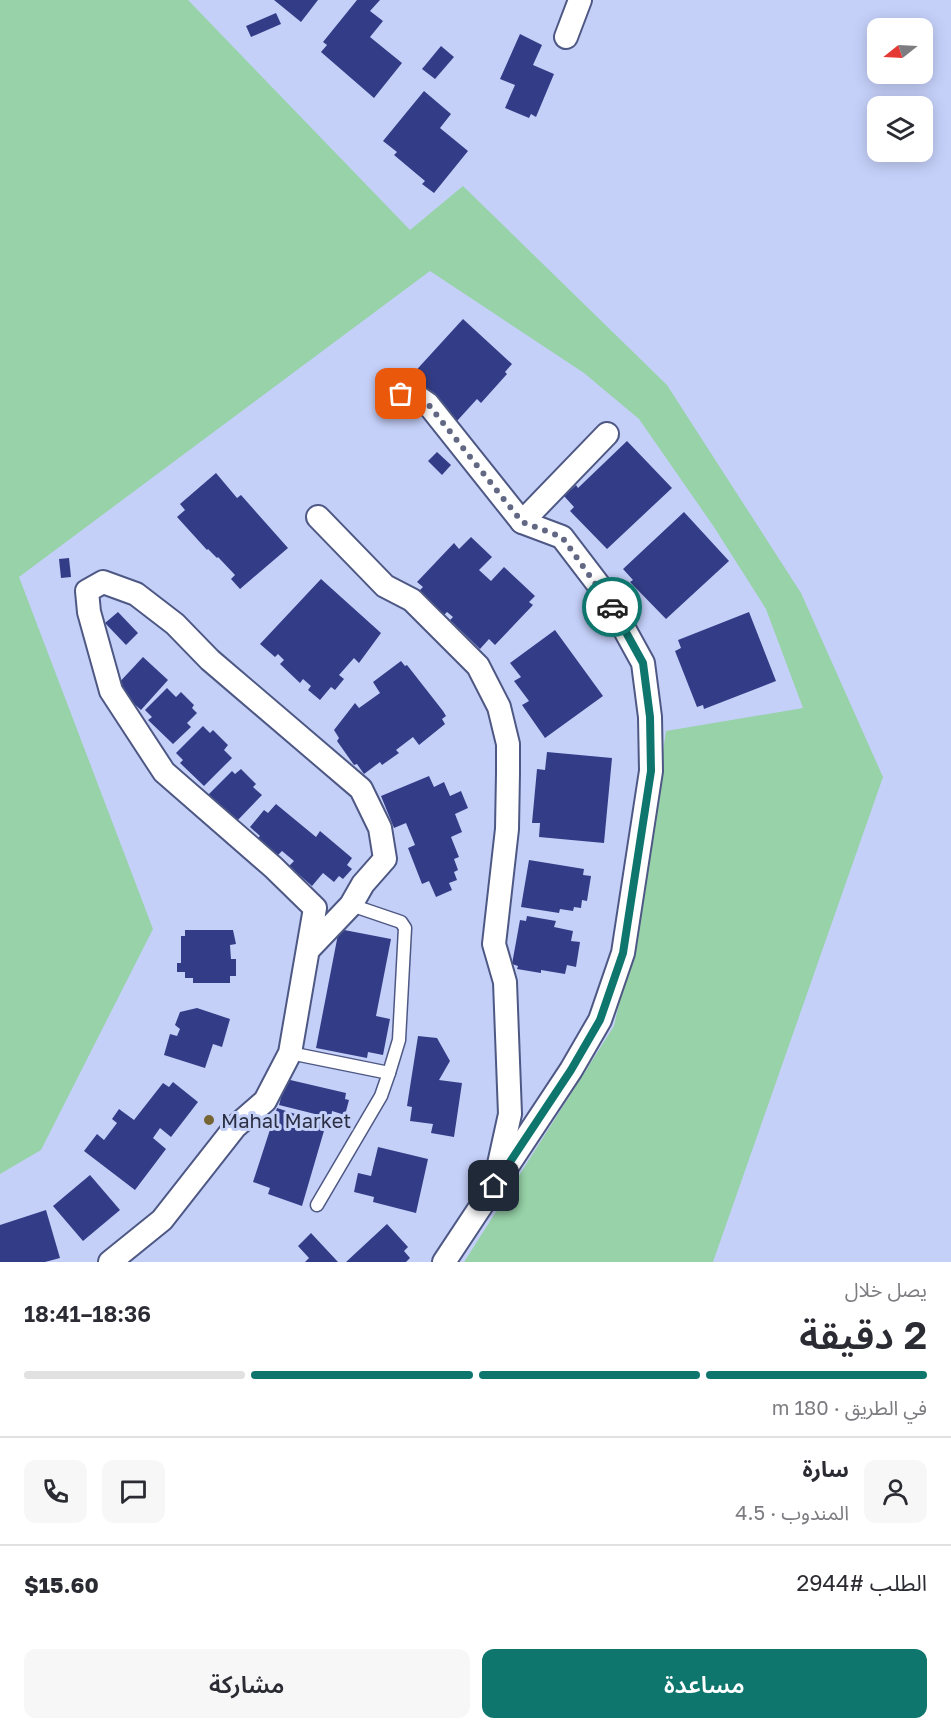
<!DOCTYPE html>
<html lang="ar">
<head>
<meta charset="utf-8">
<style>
  :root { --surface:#fff; --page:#f7f7f7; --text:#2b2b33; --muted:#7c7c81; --line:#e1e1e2; --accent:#0f766e }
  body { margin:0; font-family:"Golos Text","Noto Sans Arabic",sans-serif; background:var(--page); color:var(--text); direction:rtl; height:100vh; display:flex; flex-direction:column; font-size:22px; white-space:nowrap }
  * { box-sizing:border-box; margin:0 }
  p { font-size:20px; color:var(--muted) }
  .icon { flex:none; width:33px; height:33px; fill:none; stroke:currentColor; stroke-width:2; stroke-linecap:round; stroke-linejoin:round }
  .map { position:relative; height:1262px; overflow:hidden; direction:ltr }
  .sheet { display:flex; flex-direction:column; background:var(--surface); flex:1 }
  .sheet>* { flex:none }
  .needle { width:39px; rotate:252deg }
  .tools { position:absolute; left:867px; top:18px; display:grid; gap:12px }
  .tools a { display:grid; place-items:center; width:66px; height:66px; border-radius:12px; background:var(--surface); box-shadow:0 3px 15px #0003; font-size:30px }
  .pin { position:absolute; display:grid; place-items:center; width:51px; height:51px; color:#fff; margin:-26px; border-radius:12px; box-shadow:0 3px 9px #0006 }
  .courier { position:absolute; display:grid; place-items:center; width:60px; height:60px; margin:-30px; border:4px solid #0f766e; border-radius:50%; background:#fff; color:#222; box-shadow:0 2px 8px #0007 }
  .summary em { font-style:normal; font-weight:600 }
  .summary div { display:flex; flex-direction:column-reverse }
  .summary { display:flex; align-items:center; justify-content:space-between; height:102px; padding:0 24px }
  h1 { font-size:39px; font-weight:600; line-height:45px }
  .bar { display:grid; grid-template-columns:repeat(4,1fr); gap:9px 6px; align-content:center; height:72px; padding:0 24px }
  .bar i { height:8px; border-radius:4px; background:var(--line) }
  .bar .current { background:var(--accent) }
  .bar p { grid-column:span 4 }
  .line { display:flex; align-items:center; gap:15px; padding:0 24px; border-top:2px solid var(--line) }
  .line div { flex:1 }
  .round { display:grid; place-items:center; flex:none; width:63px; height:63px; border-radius:12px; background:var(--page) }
  .action { display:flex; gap:12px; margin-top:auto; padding:12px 24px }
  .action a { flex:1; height:69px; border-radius:12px; background:var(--accent); color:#fff; font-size:24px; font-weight:600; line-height:69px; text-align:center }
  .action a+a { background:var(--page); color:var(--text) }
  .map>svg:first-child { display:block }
</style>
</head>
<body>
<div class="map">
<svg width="951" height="1262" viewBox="0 0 951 1262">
  <rect width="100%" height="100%" fill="#c5d0f9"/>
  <path fill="#97d2a8" d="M 0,0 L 188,0 L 410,230 L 463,186 L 667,385 L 801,593 L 883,777 L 713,1262 L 464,1262 L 614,1026 L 640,905 L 666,731 L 803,708 L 766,609 L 714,527 L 639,419 L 584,373 L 430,271 L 19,577 L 153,929 L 41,1150 L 0,1174 Z"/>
  <g fill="#333d87">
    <path d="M 274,0 L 318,0 L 301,22 Z"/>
    <path d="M 357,0 L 380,0 L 370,11 L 383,21 L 370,37 L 402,63 L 374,98 L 321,52 L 327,45 L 323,42 Z"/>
    <path d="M 276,13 L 281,24 L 251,37 L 246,26 Z"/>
    <path d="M 520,34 L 542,45 L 533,65 L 554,74 L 536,117 L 531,114 L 529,118 L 505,108 L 515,85 L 500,79 Z"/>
    <path d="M 441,46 L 454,57 L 435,79 L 422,69 Z"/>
    <path d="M 424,91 L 451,114 L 440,128 L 468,151 L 434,193 L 422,184 L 425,181 L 394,155 L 397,152 L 383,141 Z"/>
    <path d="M 463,319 L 512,364 L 505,372 L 507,374 L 481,403 L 477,399 L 457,421 L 410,377 Z"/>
    <path d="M 627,441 L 672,488 L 607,549 L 570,511 L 574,507 L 564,496 L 576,485 L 578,488 Z"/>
    <path d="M 437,452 L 451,465 L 442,475 L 428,461 Z"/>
    <path d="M 216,473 L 237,498 L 241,495 L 288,548 L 240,589 L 231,579 L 235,575 L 218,557 L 217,558 L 208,549 L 207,550 L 177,517 L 185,510 L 180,504 Z"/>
    <path d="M 684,512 L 729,561 L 666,619 L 630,582 L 633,580 L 623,569 Z"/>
    <path d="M 471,537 L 492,557 L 479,570 L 491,581 L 504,567 L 535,596 L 529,602 L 533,605 L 495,645 L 489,639 L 480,649 L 450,620 L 453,617 L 447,612 L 444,615 L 419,591 L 423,587 L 417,582 L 454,543 L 459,549 Z"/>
    <path d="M 69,558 L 71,577 L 61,578 L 59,559 Z"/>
    <path d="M 321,579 L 381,633 L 359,663 L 354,658 L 339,675 L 344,679 L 335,690 L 331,687 L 320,700 L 308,690 L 311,686 L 303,679 L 300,683 L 280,664 L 284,660 L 278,654 L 275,657 L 260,644 Z"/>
    <path d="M 118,612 L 138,633 L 126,645 L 105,623 Z"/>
    <path d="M 749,612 L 776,681 L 704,709 L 703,705 L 697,707 L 675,651 L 681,648 L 678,640 Z"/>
    <path d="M 555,630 L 603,696 L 545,738 L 522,705 L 529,701 L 514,681 L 521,677 L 510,663 Z"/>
    <path d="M 143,657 L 168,680 L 141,710 L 115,687 Z"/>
    <path d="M 401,661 L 405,666 L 407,665 L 443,711 L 446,716 L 442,719 L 445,724 L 419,745 L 413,737 L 396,750 L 399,753 L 382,765 L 380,762 L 364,774 L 357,764 L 354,765 L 337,741 L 339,738 L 334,730 L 355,703 L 359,708 L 380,693 L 373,682 Z"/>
    <path d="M 167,688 L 176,697 L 181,692 L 194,705 L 192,708 L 197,713 L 187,723 L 191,727 L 173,744 L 148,720 L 152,717 L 145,710 Z"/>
    <path d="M 203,726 L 210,733 L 213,730 L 228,745 L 224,750 L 232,758 L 204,786 L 180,763 L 183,760 L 176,753 Z"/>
    <path d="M 547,752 L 612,758 L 604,843 L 539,837 L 540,823 L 532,823 L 537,769 L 545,770 Z"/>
    <path d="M 241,769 L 256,784 L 253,787 L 262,795 L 235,823 L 205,798 L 232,771 L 235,774 Z"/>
    <path d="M 429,776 L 434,787 L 444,782 L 450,796 L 461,791 L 468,808 L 455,814 L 462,832 L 451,837 L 459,857 L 454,859 L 458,870 L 454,872 L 457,880 L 449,883 L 452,890 L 436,897 L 429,881 L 422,884 L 408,848 L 415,845 L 406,823 L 394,828 L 381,796 Z"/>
    <path d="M 276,804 L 316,837 L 320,831 L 352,858 L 347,865 L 352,869 L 343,879 L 339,876 L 334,882 L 323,873 L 312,886 L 289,866 L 294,861 L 282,851 L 277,856 L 257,839 L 260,836 L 250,827 L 264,810 L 268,813 Z"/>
    <path d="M 529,860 L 584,869 L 583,875 L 591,876 L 587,901 L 582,900 L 581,908 L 574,907 L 573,911 L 560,909 L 559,913 L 521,907 Z"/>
    <path d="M 527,916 L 556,921 L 554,927 L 573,931 L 571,941 L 580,942 L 576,967 L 567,965 L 565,974 L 541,970 L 541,973 L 517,969 L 518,966 L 512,964 L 520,920 L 526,921 Z"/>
    <path d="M 339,929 L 391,939 L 376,1016 L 390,1019 L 383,1055 L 368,1052 L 367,1058 L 316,1048 Z"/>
    <path d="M 185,930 L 233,930 L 236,944 L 230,945 L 231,959 L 236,959 L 236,976 L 230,976 L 230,983 L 193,983 L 193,978 L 185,978 L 185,972 L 177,972 L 177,963 L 181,963 L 181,936 L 185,936 Z"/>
    <path d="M 197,1008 L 230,1019 L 222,1047 L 213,1044 L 205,1068 L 164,1055 L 170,1034 L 177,1036 L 180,1029 L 175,1025 L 180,1012 Z"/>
    <path d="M 418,1036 L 437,1038 L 450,1061 L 439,1080 L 462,1083 L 454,1137 L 431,1133 L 433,1124 L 410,1121 L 412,1107 L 407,1106 Z"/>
    <path d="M 286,1079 L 346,1093 L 345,1099 L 349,1100 L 345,1115 L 332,1111 L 331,1118 L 279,1105 Z"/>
    <path d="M 173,1082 L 198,1102 L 171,1137 L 160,1128 L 153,1138 L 166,1149 L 135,1190 L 84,1151 L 97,1134 L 104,1140 L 117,1123 L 112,1119 L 119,1109 L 134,1120 L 163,1083 L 169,1087 Z"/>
    <path d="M 277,1108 L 326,1124 L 302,1206 L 268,1194 L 270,1188 L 253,1182 Z"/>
    <path d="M 378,1147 L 428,1159 L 416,1213 L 373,1202 L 374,1197 L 354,1192 L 358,1173 L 371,1176 Z"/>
    <path d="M 90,1175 L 120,1210 L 83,1241 L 53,1206 Z"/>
    <path d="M 46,1210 L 60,1258 L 45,1262 L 0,1262 L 0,1225 Z"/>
    <path d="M 387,1224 L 408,1247 L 404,1251 L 410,1258 L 406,1262 L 346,1262 Z"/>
    <path d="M 311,1233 L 338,1262 L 305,1262 L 309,1258 L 298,1246 Z"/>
  </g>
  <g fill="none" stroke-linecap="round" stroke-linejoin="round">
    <defs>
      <g id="lane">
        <path d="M 351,905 L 401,922 L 405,928 L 399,1040 L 389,1073"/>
        <path d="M 290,1053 L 389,1073 L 381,1096 L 317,1205"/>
      </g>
      <g id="street">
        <path d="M 566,37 L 580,0"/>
        <path d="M 401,394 L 415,395 L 428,404 L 522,522 L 562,537 L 604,592 L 643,663 L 650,717 L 651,771 L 623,953 L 600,1020 L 571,1070 L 444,1262"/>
        <path d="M 318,517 L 385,586 L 412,600 L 478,666 L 499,707 L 508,744 L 508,773 L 507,829 L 494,944 L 505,982 L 510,1114 L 497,1173"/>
        <path d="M 522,522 L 607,434"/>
        <path d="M 110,1262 L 162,1220 L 235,1127 L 265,1101 L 290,1053 L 315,908 L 273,867 L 164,772 L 111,691 L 89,612 L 87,591 L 103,582 L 136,594 L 175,624 L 210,660 L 361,789 L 380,828 L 385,859 L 363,884 L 351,905 L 308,950"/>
      </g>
    </defs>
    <use href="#lane" stroke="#4e5884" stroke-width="15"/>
    <use href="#street" stroke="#4e5884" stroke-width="26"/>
    <use href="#lane" stroke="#fff" stroke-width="12"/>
    <use href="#street" stroke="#fff" stroke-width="22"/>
  </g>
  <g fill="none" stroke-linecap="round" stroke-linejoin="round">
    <path stroke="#626883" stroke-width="6" stroke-dasharray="0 10.8" d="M 401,394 L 415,395 L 428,404 L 522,522 L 562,537 L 612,607"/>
    <path stroke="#0f766e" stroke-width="8" d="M 494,1186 L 571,1070 L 600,1020 L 623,953 L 651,771 L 650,717 L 643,663 L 612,607"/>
  </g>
  <circle fill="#756634" stroke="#c5d0f9" stroke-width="2" cx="209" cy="1120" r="6"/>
  <g text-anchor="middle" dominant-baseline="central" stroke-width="6" stroke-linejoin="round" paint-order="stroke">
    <g font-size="20" fill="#2c3044" stroke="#c5d0f9" text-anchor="start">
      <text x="221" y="1120">Mahal Market</text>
    </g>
  </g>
</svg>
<div class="tools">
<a><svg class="needle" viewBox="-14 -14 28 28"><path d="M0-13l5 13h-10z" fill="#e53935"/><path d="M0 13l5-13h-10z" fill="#7c7c81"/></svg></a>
<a><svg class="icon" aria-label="layers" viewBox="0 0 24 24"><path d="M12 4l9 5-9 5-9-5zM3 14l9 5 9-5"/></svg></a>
</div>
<div class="pin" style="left:401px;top:394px;background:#ea580c"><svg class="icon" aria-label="bag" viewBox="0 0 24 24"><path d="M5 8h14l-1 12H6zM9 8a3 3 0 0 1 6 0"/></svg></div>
<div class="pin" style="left:494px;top:1186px;background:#1f2937"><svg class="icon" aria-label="home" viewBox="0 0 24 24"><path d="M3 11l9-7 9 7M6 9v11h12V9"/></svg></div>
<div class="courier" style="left:612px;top:607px"><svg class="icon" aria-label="car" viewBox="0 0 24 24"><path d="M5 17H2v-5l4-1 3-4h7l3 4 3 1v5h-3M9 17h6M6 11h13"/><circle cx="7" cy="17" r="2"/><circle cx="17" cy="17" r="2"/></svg></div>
</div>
<section class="sheet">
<div class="summary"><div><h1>2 دقيقة</h1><p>يصل خلال</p></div><em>18:36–18:41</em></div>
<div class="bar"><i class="current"></i><i class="current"></i><i class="current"></i><i></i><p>في الطريق · 180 m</p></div>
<div class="line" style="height:108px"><a class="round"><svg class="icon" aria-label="person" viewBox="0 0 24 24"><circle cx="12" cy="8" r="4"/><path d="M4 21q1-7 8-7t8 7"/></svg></a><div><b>سارة</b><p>المندوب · 4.5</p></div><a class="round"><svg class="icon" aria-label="chat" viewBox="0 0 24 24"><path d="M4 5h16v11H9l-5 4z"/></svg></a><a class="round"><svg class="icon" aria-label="phone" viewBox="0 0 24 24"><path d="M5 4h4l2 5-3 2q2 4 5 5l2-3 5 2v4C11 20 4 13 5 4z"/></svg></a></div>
<div class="line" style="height:78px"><div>الطلب #2944</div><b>$15.60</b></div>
<div class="action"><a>مساعدة</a><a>مشاركة</a></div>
</section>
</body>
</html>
